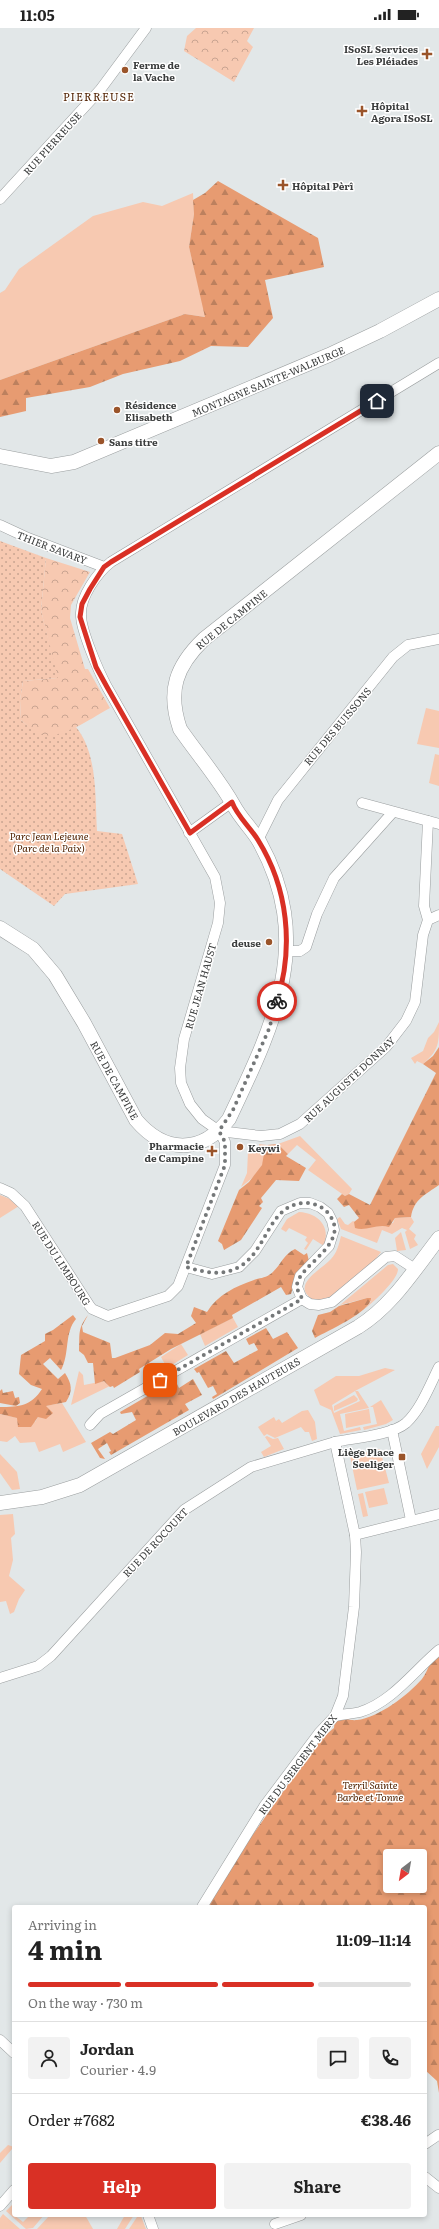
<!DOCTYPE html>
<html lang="en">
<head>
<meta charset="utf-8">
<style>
  :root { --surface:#fff; --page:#f2f2f2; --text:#222; --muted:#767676; --line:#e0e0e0; --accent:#d93025 }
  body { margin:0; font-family:Literata,serif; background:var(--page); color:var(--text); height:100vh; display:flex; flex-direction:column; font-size:15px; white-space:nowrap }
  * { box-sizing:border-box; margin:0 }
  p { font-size:13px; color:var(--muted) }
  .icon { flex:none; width:22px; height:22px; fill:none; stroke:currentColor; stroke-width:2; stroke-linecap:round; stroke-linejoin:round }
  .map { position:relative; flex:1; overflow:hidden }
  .panel { position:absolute; left:12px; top:1877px; width:415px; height:312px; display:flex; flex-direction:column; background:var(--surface); border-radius:4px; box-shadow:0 2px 6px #0003 }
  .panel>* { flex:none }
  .needle { width:26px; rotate:211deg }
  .fabs { position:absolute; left:383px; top:1821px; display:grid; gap:8px }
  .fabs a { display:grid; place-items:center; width:44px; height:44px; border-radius:4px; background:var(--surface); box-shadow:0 2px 6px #0003; font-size:20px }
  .pin { position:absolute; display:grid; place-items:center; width:34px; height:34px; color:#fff; margin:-17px; border-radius:8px; box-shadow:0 2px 6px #0006 }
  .courier { position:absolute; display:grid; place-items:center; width:40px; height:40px; margin:-20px; border:3px solid #d93025; border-radius:50%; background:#fff; color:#222; box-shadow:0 1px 5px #0007 }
  .overview em { font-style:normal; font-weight:700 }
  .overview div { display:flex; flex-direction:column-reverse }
  .overview { display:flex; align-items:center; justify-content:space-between; height:68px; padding:0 16px }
  h1 { font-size:26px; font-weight:700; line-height:30px }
  .bar { display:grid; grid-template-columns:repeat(4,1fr); gap:6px 4px; align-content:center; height:48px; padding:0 16px }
  .bar i { height:5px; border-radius:3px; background:var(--line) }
  .bar .current { background:var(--accent) }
  .bar p { grid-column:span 4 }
  .line { display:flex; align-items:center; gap:10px; padding:0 16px; border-top:1px solid var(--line) }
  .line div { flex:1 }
  .round { display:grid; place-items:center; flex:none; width:42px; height:42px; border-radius:4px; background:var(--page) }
  .primary-button { display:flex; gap:8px; margin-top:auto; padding:8px 16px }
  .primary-button a { flex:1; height:46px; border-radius:4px; background:var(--accent); color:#fff; font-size:16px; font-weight:700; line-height:46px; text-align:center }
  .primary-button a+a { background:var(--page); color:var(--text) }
  .status { display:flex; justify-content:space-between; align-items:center; height:28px; padding:0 20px; background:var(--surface); direction:ltr }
  .status svg { height:11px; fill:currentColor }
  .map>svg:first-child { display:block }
</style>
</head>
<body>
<div class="status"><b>11:05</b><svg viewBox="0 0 49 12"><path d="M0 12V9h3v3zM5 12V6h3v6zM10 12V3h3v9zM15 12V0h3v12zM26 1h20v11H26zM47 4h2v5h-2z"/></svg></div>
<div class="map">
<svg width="439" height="2201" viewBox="0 0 439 2201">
  <defs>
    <pattern id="forest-firs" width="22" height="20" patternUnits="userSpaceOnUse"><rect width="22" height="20" fill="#e79b71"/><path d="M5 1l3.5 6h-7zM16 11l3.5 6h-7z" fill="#bc805e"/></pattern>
    <pattern id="park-crowns" width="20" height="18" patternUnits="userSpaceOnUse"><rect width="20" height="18" fill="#f7c9b1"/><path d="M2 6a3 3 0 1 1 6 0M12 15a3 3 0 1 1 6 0" fill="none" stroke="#c9a491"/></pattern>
    <pattern id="garden-dots" width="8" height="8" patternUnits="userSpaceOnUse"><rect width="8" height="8" fill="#f7c9b1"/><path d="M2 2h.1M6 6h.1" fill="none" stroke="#c9a491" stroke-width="1.8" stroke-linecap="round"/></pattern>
  </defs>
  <rect width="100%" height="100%" fill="#e2e7e8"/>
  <g fill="#f7c9b1" fill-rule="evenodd">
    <path d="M 193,165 L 194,186 L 189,219 L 206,289 L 185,286 L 0,352 L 0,265 L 5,262 L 19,241 L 93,188 L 143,174 L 162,178 Z"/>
    <path d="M 426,680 L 439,683 L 439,720 L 417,716 Z"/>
    <path d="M 435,726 L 439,727 L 439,758 L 429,755 Z"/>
    <path d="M 439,994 C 439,1016 439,1022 423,1036 L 417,1033 L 415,1036 L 411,1030 L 423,1023 L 428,1010 L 434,1004 Z"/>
    <path d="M 300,1108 L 352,1161 L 349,1166 L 345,1168 L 308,1142 L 316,1132 L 297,1117 L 288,1126 L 278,1116 Z"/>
    <path d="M 259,1116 L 267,1117 C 263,1122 265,1129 263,1135 C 259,1145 249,1153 241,1159 L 247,1145 L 248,1124 L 259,1121 Z"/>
    <path d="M 0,1167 L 10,1171 L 19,1178 L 0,1190 Z"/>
    <path d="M 299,1184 C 318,1185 331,1198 324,1218 L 313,1211 L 306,1222 L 304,1221 L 308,1215 L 305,1212 L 307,1209 L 289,1200 L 286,1204 L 281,1201 L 287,1191 Z"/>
    <path d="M 340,1189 L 345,1196 L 348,1197 L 353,1193 L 366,1200 L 393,1195 L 395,1190 L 411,1189 L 414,1194 L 409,1201 L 416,1207 L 414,1211 L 418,1217 L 410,1221 L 405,1204 L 407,1202 L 402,1200 L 392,1206 L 382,1202 L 377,1215 L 341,1201 L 337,1191 Z"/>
    <path d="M 401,1204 L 406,1222 L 397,1223 L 395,1210 Z"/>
    <path d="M 341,1208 L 381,1224 L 375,1232 L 330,1269 L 315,1273 C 288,1258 321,1242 331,1231 C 337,1225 339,1216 341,1208 Z"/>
    <path d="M 393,1236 L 398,1241 C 398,1252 373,1274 365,1281 L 371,1273 L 367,1270 L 340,1277 L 388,1237 Z"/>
    <path d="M 233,1290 L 238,1299 L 205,1318 L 200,1306 Z"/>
    <path d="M 181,1316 L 188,1327 L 167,1340 L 161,1329 Z"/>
    <path d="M 385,1340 L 395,1342 L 355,1363 L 358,1363 L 369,1380 L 340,1386 L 344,1403 L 360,1399 L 361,1402 L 340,1406 L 331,1382 L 320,1377 L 314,1362 L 336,1348 L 359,1348 ZM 355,1363 L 360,1373 L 334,1385 L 332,1377 Z"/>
    <path d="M 79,1343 L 83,1347 L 84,1357 L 104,1353 L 110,1358 L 71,1377 Z"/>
    <path d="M 354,1367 L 358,1371 L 357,1373 L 334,1383 L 334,1378 Z"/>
    <path d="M 381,1372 L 393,1392 L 386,1396 L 364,1402 L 363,1399 L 377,1396 L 373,1379 L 370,1379 Z"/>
    <path d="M 62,1375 L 86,1414 L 63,1424 L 60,1416 L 39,1424 L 35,1414 L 20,1415 L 15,1408 L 7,1414 L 0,1413 L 0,1386 L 35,1394 L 45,1378 Z"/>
    <path d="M 369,1381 L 371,1395 L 346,1400 L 345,1386 Z"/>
    <path d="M 308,1382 L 315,1394 L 317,1411 L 312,1413 L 309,1404 L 305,1404 L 301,1399 L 275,1410 L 267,1406 L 264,1408 L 258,1399 L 274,1389 L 276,1393 L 279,1391 L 282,1395 L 302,1383 Z"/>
    <path d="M 436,1398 L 439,1398 L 439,1419 L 427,1441 L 421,1426 Z"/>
    <path d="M 267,1408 L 273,1411 L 278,1410 L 284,1421 L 264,1429 L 261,1424 L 271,1418 L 265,1409 Z"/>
    <path d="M 380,1421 L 389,1455 L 357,1462 L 350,1428 Z"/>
    <path d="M 0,1426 L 17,1444 L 20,1461 L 12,1462 L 0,1445 Z"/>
    <path d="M 384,1460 L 388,1476 L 369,1480 L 365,1464 Z"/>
    <path d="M 363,1465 L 368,1488 L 363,1489 L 358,1466 Z"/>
    <path d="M 13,1486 L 15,1506 L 11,1510 L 13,1532 L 9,1548 L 25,1562 L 19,1571 L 14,1584 L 10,1586 L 6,1573 L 0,1574 L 0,1487 Z"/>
    <path d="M 8,2117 L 14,2119 L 14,2123 L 12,2121 L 0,2135 L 0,2125 Z"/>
    <path d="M 12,2177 L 14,2179 L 14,2187 L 23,2194 L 30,2187 L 44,2187 L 33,2200 L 26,2201 L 6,2183 Z"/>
    <path d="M 3,2186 L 20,2201 L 0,2201 L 0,2190 Z"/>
    <path d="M 50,2187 L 85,2187 L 93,2201 L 37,2201 Z"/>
    <path d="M 125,2187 L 134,2187 L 125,2201 L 117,2201 Z"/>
    <path d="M 141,2188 L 146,2201 L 129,2201 L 137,2189 Z"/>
  </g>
  <g fill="url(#forest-firs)" fill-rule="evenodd">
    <path d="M 218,153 L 318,210 L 324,239 L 265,252 L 273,290 L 248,319 L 211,318 L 180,333 L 123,346 L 90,359 L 26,370 L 26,383 L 0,389 L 0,352 L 185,286 L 205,289 L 189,219 L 194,186 L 193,172 L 205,165 Z"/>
    <path d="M 439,1019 L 439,1157 C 425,1167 414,1171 411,1189 L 395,1190 L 389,1199 C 377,1195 366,1204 355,1200 L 354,1194 L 359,1190 L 349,1177 L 344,1179 L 337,1171 L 342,1166 L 345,1168 L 349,1166 L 370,1177 L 436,1045 L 423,1036 L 433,1028 Z"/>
    <path d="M 278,1116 L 288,1126 L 286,1128 L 306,1140 L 299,1153 L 276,1152 L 261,1170 L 263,1174 L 259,1178 L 262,1180 L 241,1212 L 224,1222 L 222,1216 L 218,1213 L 239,1162 L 249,1154 L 262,1137 L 265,1120 L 267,1117 Z"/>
    <path d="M 295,1221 L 304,1227 L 307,1225 L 309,1233 L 295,1252 L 291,1266 L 286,1267 L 281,1259 L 232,1287 L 233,1290 L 171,1321 L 139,1341 L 140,1344 L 114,1360 L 113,1358 L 110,1359 L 104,1353 L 95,1356 L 93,1335 L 88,1335 L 84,1327 L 79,1323 C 80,1307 77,1301 88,1287 L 82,1298 L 83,1304 L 110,1315 L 112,1330 L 115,1330 L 150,1317 L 165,1305 L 178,1306 L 196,1295 L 191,1288 L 194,1279 L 207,1284 C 217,1267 236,1258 254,1252 C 259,1250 265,1250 269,1247 C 280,1240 283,1226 295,1221 Z"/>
    <path d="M 367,1270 L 371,1270 C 371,1284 327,1303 315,1310 L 312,1303 L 318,1287 L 330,1284 L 339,1278 Z"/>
    <path d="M 73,1287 L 76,1291 C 64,1305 70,1326 61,1342 L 50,1330 L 43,1336 L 58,1351 L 65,1345 C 72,1356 73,1363 66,1374 L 46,1378 L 53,1385 L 46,1391 L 38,1389 L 31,1399 L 18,1399 L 17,1390 L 0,1386 L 0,1379 C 19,1379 31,1378 42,1361 L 31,1357 L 19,1346 L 21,1327 L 45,1313 L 45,1306 L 53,1302 Z"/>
    <path d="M 266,1300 L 273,1311 L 287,1304 L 298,1320 L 213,1371 L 212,1369 L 217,1366 L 213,1358 L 208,1360 L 199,1344 L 197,1345 L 194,1341 L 226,1323 L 234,1335 L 258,1322 L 254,1315 L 249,1317 L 246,1311 Z"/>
    <path d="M 193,1351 L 202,1367 L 185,1376 L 189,1382 L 111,1427 L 109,1424 L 111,1423 L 107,1415 L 98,1421 L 105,1431 L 100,1430 L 91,1415 L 110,1404 L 113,1406 L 136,1392 L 132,1384 L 121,1386 L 120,1384 L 175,1352 L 179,1360 Z"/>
    <path d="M 2,1361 L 3,1365 L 13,1363 L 15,1370 L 19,1369 L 20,1375 L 16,1378 L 0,1375 L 0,1363 Z"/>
    <path d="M 439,1622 L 439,2065 L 437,2053 L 425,2042 L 425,1879 L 207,1879 L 249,1812 L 292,1751 L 323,1709 L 334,1700 L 335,1688 C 342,1689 350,1693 357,1692 C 378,1690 408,1667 422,1651 C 429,1642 430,1630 439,1622 ZM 390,1828 L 420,1828 L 420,1858 L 390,1858 Z"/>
  </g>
  <g fill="url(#park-crowns)">
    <path d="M 196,0 L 254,0 L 247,13 L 253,19 L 234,54 L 184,23 L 187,8 Z"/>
    <path d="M 46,530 L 90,544 L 71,577 L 70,590 L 85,641 L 88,641 L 110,680 C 95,688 57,714 41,708 C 33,704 27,697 21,692 L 20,672 L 23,653 L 57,650 L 41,582 Z"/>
  </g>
  <path fill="url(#garden-dots)" d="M 0,513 L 46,530 L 41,582 L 58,650 L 23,653 L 20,672 L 21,692 C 43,712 49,711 76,699 C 98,726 95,770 97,803 L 122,806 L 138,856 L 65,866 L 54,878 L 0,841 Z"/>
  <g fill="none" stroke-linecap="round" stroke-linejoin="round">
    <defs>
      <g id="street">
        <path d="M 0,171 L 100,62 L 146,0"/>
        <path d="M 439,335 L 111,534 C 97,545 80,569 81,587 C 81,603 99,644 107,659 L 215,849 L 220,875 L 218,895 L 184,1011 L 180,1040 L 181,1055 L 190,1076 L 202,1091 L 219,1103 L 261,1108 L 280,1106 L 300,1096 L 386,1019 L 406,993 L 415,974 L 423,907 L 428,892 L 439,887"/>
        <path d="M 0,497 L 28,510 L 104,539"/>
        <path d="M 362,775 L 439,796"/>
        <path d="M 428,793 L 424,878 L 428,892"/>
        <path d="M 189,805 L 232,774"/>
        <path d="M 258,812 L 278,772 L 393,629 L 408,617 L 439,611"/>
        <path d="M 286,923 L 300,923 L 306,919 L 317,886 L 334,850 L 393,784"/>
        <path d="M 0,1160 L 11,1165 L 25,1178 L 89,1277 L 92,1281 L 108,1288 L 168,1268 L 178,1258 L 225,1137 L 225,1114 L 219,1103"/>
        <path d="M 186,1239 L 212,1246 L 239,1239 L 255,1223 L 281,1183 L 300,1175 L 310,1175 L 320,1179 L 328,1185 L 332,1193 L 334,1202 L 329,1218 L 300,1248 L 297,1259 L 302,1271 L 310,1276 L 319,1277 L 332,1274 L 386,1229 L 395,1228 L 415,1241"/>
        <path d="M 90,1397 L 100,1386 L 302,1271"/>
        <path d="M 392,1402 L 411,1492"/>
        <path d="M 355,1507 L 439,1486"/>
        <path d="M 0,1650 L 38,1638 L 51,1628 L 184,1482 L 251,1439 L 335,1414"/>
        <path d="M 335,1688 C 343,1686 352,1686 360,1684 C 392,1674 414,1643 439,1622"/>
        <path d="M 202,1879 L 265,1777 L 319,1705 L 335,1688 L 343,1668 L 354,1579 L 356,1524 L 355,1507 L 335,1414 C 354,1410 392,1407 406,1395 C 421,1381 430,1357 439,1339"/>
        <path d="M 0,2012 L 14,2025"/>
        <path d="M 425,2116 L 438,2107"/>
        <path d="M 425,2149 L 439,2160"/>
        <path d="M 0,2178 L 14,2162"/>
        <path d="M 148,2187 L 153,2201"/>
        <path d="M 275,2196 L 301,2187"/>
      </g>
      <g id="secondary">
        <path d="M 0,428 L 51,438 L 74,434 L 329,327 L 380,303 L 439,271"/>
        <path d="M 0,900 L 33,921 L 55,947 L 84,995 L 136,1092 C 164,1125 201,1127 229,1091 C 274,996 315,914 259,813 C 252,801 241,791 234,778 C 219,751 198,727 180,701 C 167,663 176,638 204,611 L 439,425"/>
        <path d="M 0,1475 L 42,1469 L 80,1457 L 358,1299 C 393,1277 414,1242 439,1210"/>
      </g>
    </defs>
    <use href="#street" stroke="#9a9e9f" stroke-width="11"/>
    <use href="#secondary" stroke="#9a9e9f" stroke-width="15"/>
    <use href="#street" stroke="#fff" stroke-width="10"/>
    <use href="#secondary" stroke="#fff" stroke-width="14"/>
  </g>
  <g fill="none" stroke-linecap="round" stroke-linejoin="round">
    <path stroke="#757879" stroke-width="4" stroke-dasharray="0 7.2" d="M 160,1352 L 302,1271 C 301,1267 297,1263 297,1259 C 295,1238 354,1216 328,1185 C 323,1179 314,1175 306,1175 C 268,1175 268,1223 239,1239 C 222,1249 204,1244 186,1239 L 225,1137 L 225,1114 L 219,1103 L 233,1082 L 269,1001 L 277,973"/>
    <path stroke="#d93025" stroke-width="5" d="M 277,973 C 294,919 288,860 258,812 C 250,799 237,788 232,774 L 190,805 L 107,659 L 96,639 L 80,589 L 82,576 L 90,561 L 104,539 L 111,534 L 377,373"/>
  </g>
  <g fill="#9a542a" stroke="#fff" stroke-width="1.5">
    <path d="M425 20h4v4h4v4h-4v4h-4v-4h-4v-4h4z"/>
    <circle cx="125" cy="42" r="4"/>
    <path d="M360 77h4v4h4v4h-4v4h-4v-4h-4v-4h4z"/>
    <path d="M281 151h4v4h4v4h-4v4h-4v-4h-4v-4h4z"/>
    <circle cx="117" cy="382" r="4"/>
    <circle cx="101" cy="413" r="4"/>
    <circle cx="269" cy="914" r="4"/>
    <circle cx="240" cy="1119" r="4"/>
    <path d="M210 1117h4v4h4v4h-4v4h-4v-4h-4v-4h4z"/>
    <rect x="398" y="1425" width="8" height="8" rx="2"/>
  </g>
  <g text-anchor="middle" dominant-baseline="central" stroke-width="3" stroke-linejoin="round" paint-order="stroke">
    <g font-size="10" font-weight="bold" fill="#3b3d3d" stroke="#fff" text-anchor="start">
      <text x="418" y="20" text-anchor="end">ISoSL Services<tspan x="418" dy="12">Les Pléiades</tspan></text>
      <text x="133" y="36">Ferme de<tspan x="133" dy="12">la Vache</tspan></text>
      <text x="371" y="77">Hôpital<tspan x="371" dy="12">Agora ISoSL</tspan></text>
      <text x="292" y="157">Hôpital Pèrî</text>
      <text x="125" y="376">Résidence<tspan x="125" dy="12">Elisabeth</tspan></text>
      <text x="109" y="413">Sans titre</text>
      <text x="261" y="914" text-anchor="end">deuse</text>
      <text x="204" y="1117" text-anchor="end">Pharmacie<tspan x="204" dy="12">de Campine</tspan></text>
      <text x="248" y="1119">Keywi</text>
      <text x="394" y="1423" text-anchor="end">Liège Place<tspan x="394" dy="12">Seeliger</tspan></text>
    </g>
    <g font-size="10" fill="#3b3d3d" stroke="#fff">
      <text transform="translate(52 115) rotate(-48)">RUE PIERREUSE</text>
      <text transform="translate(268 353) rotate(-23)">MONTAGNE SAINTE-WALBURGE</text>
      <text transform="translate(52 519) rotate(21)">THIER SAVARY</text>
      <text transform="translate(231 591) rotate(-39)">RUE DE CAMPINE</text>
      <text transform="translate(337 698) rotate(-50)">RUE DES BUISSONS</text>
      <text transform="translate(200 958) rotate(-74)">RUE JEAN HAUST</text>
      <text transform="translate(349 1051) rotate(-43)">RUE AUGUSTE DONNAY</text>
      <text transform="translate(115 1052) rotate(61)">RUE DE CAMPINE</text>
      <text transform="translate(62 1235) rotate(57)">RUE DU LIMBOURG</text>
      <text transform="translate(236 1368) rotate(-30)">BOULEVARD DES HAUTEURS</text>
      <text transform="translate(155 1514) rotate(-47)">RUE DE ROCOURT</text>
      <text transform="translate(297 1736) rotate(-53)">RUE DU SERGENT MERX</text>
    </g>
    <g font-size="10" font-style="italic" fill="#512201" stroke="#fff">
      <text x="49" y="807">Parc Jean Lejeune<tspan x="49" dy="12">(Parc de la Paix)</tspan></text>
      <text x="370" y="1756">Terril Sainte<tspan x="370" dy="12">Barbe et Tonne</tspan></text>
    </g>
    <g font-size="11" letter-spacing="1" fill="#57290a" stroke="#fff">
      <text x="99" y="68">PIERREUSE</text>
    </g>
  </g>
</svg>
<div class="fabs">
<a><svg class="needle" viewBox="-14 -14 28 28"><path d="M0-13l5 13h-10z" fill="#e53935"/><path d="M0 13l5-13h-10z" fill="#767676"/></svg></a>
</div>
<div class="pin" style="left:160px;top:1352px;background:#ea580c"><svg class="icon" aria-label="bag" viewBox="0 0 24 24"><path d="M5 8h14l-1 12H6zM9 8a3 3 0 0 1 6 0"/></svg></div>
<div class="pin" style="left:377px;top:373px;background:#1f2937"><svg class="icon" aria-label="home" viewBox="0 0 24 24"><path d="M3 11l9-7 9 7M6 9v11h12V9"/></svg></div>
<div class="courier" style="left:277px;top:973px"><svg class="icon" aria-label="bike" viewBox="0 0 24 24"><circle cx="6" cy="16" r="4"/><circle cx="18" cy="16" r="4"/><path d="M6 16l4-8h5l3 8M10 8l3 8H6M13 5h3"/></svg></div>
<section class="panel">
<div class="overview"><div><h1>4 min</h1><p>Arriving in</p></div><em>11:09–11:14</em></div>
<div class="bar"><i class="current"></i><i class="current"></i><i class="current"></i><i></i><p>On the way · 730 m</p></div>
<div class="line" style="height:72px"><a class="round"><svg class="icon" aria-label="person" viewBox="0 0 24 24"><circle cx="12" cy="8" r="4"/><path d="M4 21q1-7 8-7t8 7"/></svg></a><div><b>Jordan</b><p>Courier · 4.9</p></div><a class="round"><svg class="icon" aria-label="chat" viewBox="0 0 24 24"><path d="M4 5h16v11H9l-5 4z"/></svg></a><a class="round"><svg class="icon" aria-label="phone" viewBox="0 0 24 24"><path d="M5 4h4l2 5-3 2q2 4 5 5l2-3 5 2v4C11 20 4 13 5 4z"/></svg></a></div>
<div class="line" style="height:52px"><div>Order #7682</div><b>€38.46</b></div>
<div class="primary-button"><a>Help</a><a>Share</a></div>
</section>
</div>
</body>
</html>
